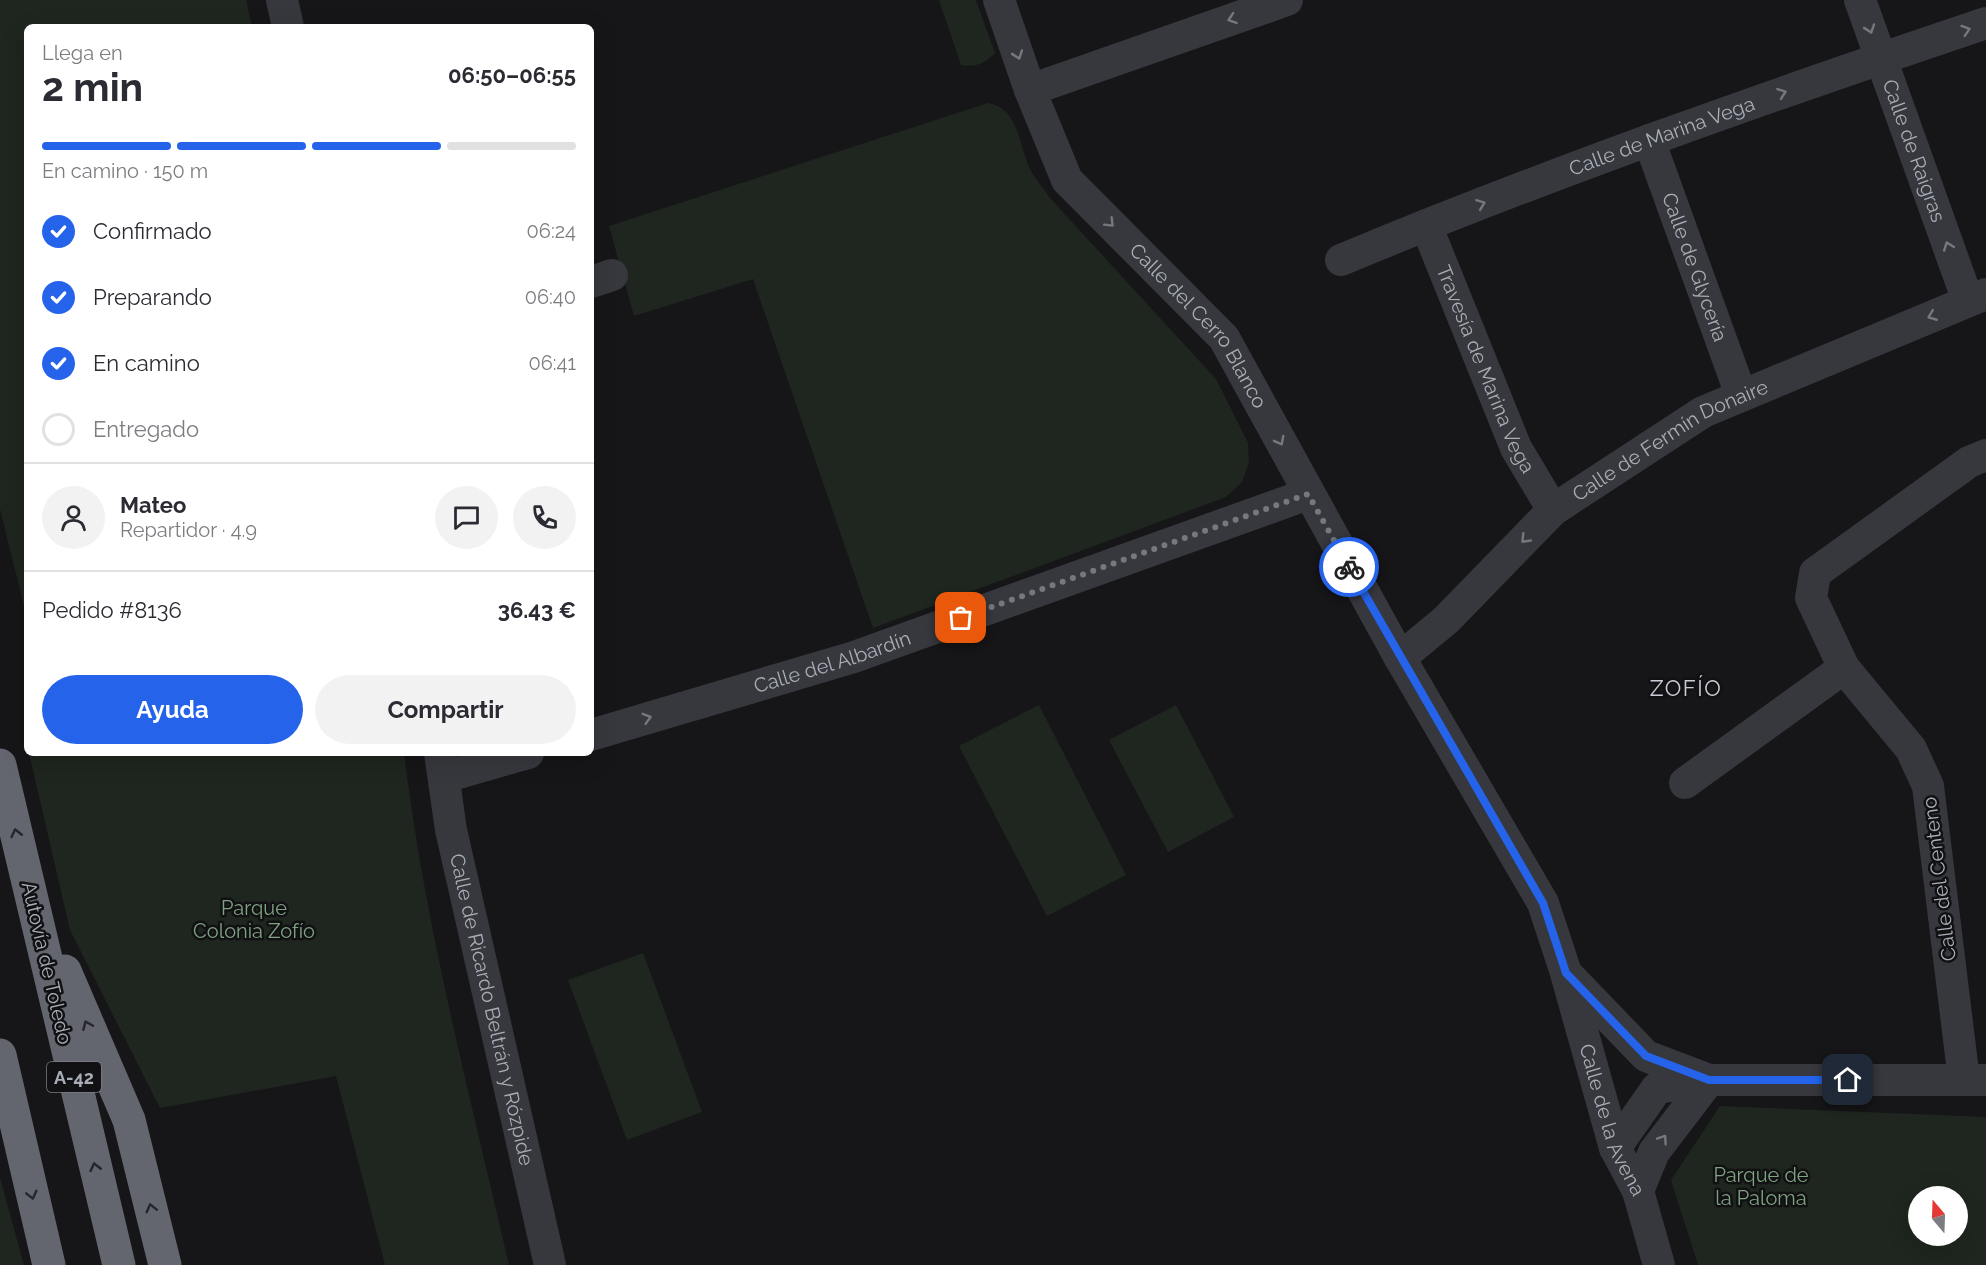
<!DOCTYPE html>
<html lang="es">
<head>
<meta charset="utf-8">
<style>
  :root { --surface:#fff; --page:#f2f2f3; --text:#2b2b33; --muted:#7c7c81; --line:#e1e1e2; --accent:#2563eb }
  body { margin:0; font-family:Raleway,sans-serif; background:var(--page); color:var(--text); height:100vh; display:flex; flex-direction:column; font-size:22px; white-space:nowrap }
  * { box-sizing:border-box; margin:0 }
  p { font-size:20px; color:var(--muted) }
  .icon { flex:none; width:33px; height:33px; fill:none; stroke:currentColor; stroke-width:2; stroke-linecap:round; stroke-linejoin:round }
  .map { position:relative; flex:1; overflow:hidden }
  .side { position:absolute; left:24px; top:24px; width:570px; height:732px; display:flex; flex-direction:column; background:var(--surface); border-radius:9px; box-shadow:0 6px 24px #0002 }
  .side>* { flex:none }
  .needle { width:39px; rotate:341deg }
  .buttons { position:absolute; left:1908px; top:1186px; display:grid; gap:12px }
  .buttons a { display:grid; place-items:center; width:60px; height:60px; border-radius:50%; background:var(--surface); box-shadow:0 6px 24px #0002; font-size:30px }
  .pin { position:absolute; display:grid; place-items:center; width:51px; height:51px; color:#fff; margin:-26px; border-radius:12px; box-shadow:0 3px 9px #0006 }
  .courier { position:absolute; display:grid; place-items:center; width:60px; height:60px; margin:-30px; border:4px solid #2563eb; border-radius:50%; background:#fff; color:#222; box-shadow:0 2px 8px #0007 }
  .head em { font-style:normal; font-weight:700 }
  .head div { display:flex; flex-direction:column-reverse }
  .head { display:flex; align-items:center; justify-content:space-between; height:102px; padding:0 18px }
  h1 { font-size:39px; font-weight:700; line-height:45px }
  .bar { display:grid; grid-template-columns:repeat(4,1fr); gap:9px 6px; align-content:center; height:72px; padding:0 18px }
  .bar i { height:8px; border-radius:4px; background:var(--line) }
  .bar .selected { background:var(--accent) }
  .bar p { grid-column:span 4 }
  .line { display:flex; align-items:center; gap:15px; padding:0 18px; border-top:2px solid var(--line) }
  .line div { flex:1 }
  .round { display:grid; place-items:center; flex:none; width:63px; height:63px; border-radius:32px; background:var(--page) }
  ol { padding:0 18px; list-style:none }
  li { display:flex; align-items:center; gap:18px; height:66px }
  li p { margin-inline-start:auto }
  li .icon { padding:6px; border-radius:50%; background:var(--accent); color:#fff; stroke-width:4 }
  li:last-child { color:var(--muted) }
  li i { width:33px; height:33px; border:3px solid var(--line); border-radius:50% }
  .primary-button { display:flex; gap:12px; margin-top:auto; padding:12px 18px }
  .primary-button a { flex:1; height:69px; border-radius:36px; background:var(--accent); color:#fff; font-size:24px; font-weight:700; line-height:69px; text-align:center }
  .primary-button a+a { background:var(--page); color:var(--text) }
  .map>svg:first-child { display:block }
</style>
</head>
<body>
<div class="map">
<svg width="1986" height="1265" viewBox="0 0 1986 1265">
  <rect width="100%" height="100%" fill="#161618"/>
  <g fill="#1e261f" fill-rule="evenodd">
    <path d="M 0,0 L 246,0 L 252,27 L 27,27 L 27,618 L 0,509 Z"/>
    <path d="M 939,0 L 976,0 L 995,53 C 986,63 975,68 961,65 Z"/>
    <path d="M 988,103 C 1020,109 1018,146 1031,171 C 1036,180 1044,189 1050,198 L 1216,379 L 1248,443 L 1249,462 L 1242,482 L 1226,497 L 873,628 L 753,279 L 634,316 L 609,226 Z"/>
    <path d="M 1039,705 L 1126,875 L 1047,916 L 959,746 Z"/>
    <path d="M 1176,705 L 1234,817 L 1168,852 L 1109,740 Z"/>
    <path d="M 29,753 L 404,753 C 425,926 470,1096 509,1265 L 385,1265 L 336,1076 L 160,1108 L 70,930 Z"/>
    <path d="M 643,953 L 702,1112 L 627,1140 L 568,980 Z"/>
    <path d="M 1720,1106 L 1986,1117 L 1986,1265 L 1698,1265 L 1671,1180 ZM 1918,1197 L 1958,1197 L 1958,1236 L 1918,1236 Z"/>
    <path d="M 0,1178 L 24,1265 L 0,1265 Z"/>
  </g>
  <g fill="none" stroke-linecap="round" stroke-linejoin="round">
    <g stroke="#37383d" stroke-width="32">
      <path d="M 282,0 L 288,27"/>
      <path id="s1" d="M 999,0 L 1030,90 L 1067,180 L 1224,338 L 1400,658 L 1543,903 L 1566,973 L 1646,1056 L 1709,1080"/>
      <path id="s2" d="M 1860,0 L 1968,301"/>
      <path d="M 1030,90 L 1287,0"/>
      <path id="s3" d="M 1649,140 L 1741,395"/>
      <path id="s4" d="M 1426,225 L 1516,448 L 1553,510"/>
      <path id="s5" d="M 1341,260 C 1552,172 1769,96 1986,23"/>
      <path d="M 591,282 L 612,275"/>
      <path id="s6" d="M 1400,658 L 1446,620 L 1553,510 L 1703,412 L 1986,294"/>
      <path id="s7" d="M 591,735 L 854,657 L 1308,494"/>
      <path id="s8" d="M 440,753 L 451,830 L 550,1265"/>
      <path d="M 444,777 L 528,753"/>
      <path d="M 1685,783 L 1844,668"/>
      <path id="s9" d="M 1567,977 L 1615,1148 L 1638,1191 L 1659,1265"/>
      <path d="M 1964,1080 L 1928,786 L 1911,749 L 1844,668 L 1811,598 L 1815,573 L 1969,462 L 1986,455"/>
      <path d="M 1615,1148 L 1657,1088 L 1709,1080 L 1984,1080"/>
      <path d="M 1638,1191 L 1654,1152 L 1709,1080"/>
    </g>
    <g stroke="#63666e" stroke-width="33">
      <path d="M 0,765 L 119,1265"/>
      <path d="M 65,971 L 129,1120 L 165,1265"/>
      <path d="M 0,1055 L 49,1265"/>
    </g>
  </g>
  <defs><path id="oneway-chevron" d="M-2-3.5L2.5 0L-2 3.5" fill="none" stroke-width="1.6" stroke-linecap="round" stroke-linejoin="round" transform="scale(1.5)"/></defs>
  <g stroke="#757881">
    <use href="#oneway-chevron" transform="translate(1232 19) rotate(161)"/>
    <use href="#oneway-chevron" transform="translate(1870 29) rotate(71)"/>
    <use href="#oneway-chevron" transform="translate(1966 30) rotate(-18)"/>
    <use href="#oneway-chevron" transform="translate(1018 55) rotate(71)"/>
    <use href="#oneway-chevron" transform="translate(1782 93) rotate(-20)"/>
    <use href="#oneway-chevron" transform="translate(1481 204) rotate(-21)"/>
    <use href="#oneway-chevron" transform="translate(1110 223) rotate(45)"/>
    <use href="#oneway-chevron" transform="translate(1948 246) rotate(-110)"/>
    <use href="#oneway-chevron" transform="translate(1932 316) rotate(158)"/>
    <use href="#oneway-chevron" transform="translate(1280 441) rotate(62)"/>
    <use href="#oneway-chevron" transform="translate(1525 539) rotate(134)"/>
    <use href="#oneway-chevron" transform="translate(647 718) rotate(-16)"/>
    <use href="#oneway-chevron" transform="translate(1663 1139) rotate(-56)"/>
  </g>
  <g stroke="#26262a">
    <use href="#oneway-chevron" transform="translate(16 833) rotate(-103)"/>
    <use href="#oneway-chevron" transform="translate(87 1025) rotate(-113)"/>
    <use href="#oneway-chevron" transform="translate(95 1167) rotate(-103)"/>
    <use href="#oneway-chevron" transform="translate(32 1195) rotate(76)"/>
    <use href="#oneway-chevron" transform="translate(151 1208) rotate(-104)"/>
  </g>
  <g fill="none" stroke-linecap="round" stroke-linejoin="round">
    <path stroke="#757880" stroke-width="6" stroke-dasharray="0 10.8" d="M 961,618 L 1308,494 L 1349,567"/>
    <path stroke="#2563eb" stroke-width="8" d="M 1349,567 L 1543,903 L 1566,973 L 1646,1056 L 1709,1080 L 1848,1080"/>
  </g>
  <g text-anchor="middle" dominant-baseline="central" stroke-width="5" stroke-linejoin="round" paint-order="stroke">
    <rect fill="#111113" stroke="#7b7e86" stroke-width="1.5" x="47" y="1062" width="54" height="30" rx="4.5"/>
    <g font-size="18" font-weight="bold" fill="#a8adb8">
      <text x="74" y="1077">A-42</text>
    </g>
    <g font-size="20" fill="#a8adb8" stroke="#111113">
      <text stroke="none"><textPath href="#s5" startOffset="344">Calle de Marina Vega</textPath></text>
      <text stroke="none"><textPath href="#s2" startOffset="160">Calle de Raigras</textPath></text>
      <text stroke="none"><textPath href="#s3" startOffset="135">Calle de Glycería</textPath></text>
      <text stroke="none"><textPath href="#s1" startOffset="390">Calle del Cerro Blanco</textPath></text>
      <text stroke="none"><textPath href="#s4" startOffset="156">Travesía de Marina Vega</textPath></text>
      <text stroke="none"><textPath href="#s6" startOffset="350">Calle de Fermín Donaire</textPath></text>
      <text stroke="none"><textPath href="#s7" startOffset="252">Calle del Albardín</textPath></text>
      <text transform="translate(1939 879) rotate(-97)">Calle del Centeno</text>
      <text transform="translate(47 963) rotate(77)">Autovía de Toledo</text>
      <text stroke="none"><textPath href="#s8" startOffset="262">Calle de Ricardo Beltrán y Rózpide</textPath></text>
      <text stroke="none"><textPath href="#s9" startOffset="150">Calle de la Avena</textPath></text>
    </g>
    <g font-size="20" fill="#7fa381" stroke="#111113">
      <text x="254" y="908">Parque<tspan x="254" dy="23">Colonia Zofío</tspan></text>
      <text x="1761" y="1175">Parque de<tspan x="1761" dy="23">la Paloma</tspan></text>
    </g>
    <g font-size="22" letter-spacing="1.5" fill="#c9ccd4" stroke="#111113">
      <text x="1686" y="688">ZOFÍO</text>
    </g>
  </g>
</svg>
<div class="buttons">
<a><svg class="needle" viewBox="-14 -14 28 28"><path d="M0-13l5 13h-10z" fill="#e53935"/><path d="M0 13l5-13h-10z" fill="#7c7c81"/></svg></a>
</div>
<div class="pin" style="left:961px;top:618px;background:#ea580c"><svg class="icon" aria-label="bag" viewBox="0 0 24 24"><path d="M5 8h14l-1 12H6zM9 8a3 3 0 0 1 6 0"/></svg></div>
<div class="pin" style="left:1848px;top:1080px;background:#1f2937"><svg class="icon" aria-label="home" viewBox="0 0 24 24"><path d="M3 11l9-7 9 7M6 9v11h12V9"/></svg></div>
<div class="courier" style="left:1349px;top:567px"><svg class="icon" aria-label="bike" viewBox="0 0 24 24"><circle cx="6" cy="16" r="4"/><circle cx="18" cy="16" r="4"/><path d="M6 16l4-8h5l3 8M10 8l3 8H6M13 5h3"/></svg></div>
<section class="side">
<div class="head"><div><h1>2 min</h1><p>Llega en</p></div><em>06:50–06:55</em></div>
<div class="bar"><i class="selected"></i><i class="selected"></i><i class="selected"></i><i></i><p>En camino · 150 m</p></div>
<ol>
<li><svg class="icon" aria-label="check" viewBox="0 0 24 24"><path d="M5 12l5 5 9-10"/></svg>Confirmado<p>06:24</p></li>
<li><svg class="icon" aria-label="check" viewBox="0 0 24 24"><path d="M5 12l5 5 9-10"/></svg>Preparando<p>06:40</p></li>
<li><svg class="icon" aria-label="check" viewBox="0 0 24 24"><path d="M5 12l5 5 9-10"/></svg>En camino<p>06:41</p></li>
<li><i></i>Entregado</li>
</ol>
<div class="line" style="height:108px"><a class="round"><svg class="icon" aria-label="person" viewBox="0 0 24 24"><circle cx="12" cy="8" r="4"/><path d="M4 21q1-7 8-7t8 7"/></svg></a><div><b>Mateo</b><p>Repartidor · 4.9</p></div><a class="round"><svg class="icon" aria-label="chat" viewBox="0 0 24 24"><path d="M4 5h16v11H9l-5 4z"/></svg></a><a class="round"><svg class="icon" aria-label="phone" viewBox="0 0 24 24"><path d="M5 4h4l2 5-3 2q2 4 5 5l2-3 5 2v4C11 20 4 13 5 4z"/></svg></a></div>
<div class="line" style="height:78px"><div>Pedido #8136</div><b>36.43 €</b></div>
<div class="primary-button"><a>Ayuda</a><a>Compartir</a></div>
</section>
</div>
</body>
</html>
